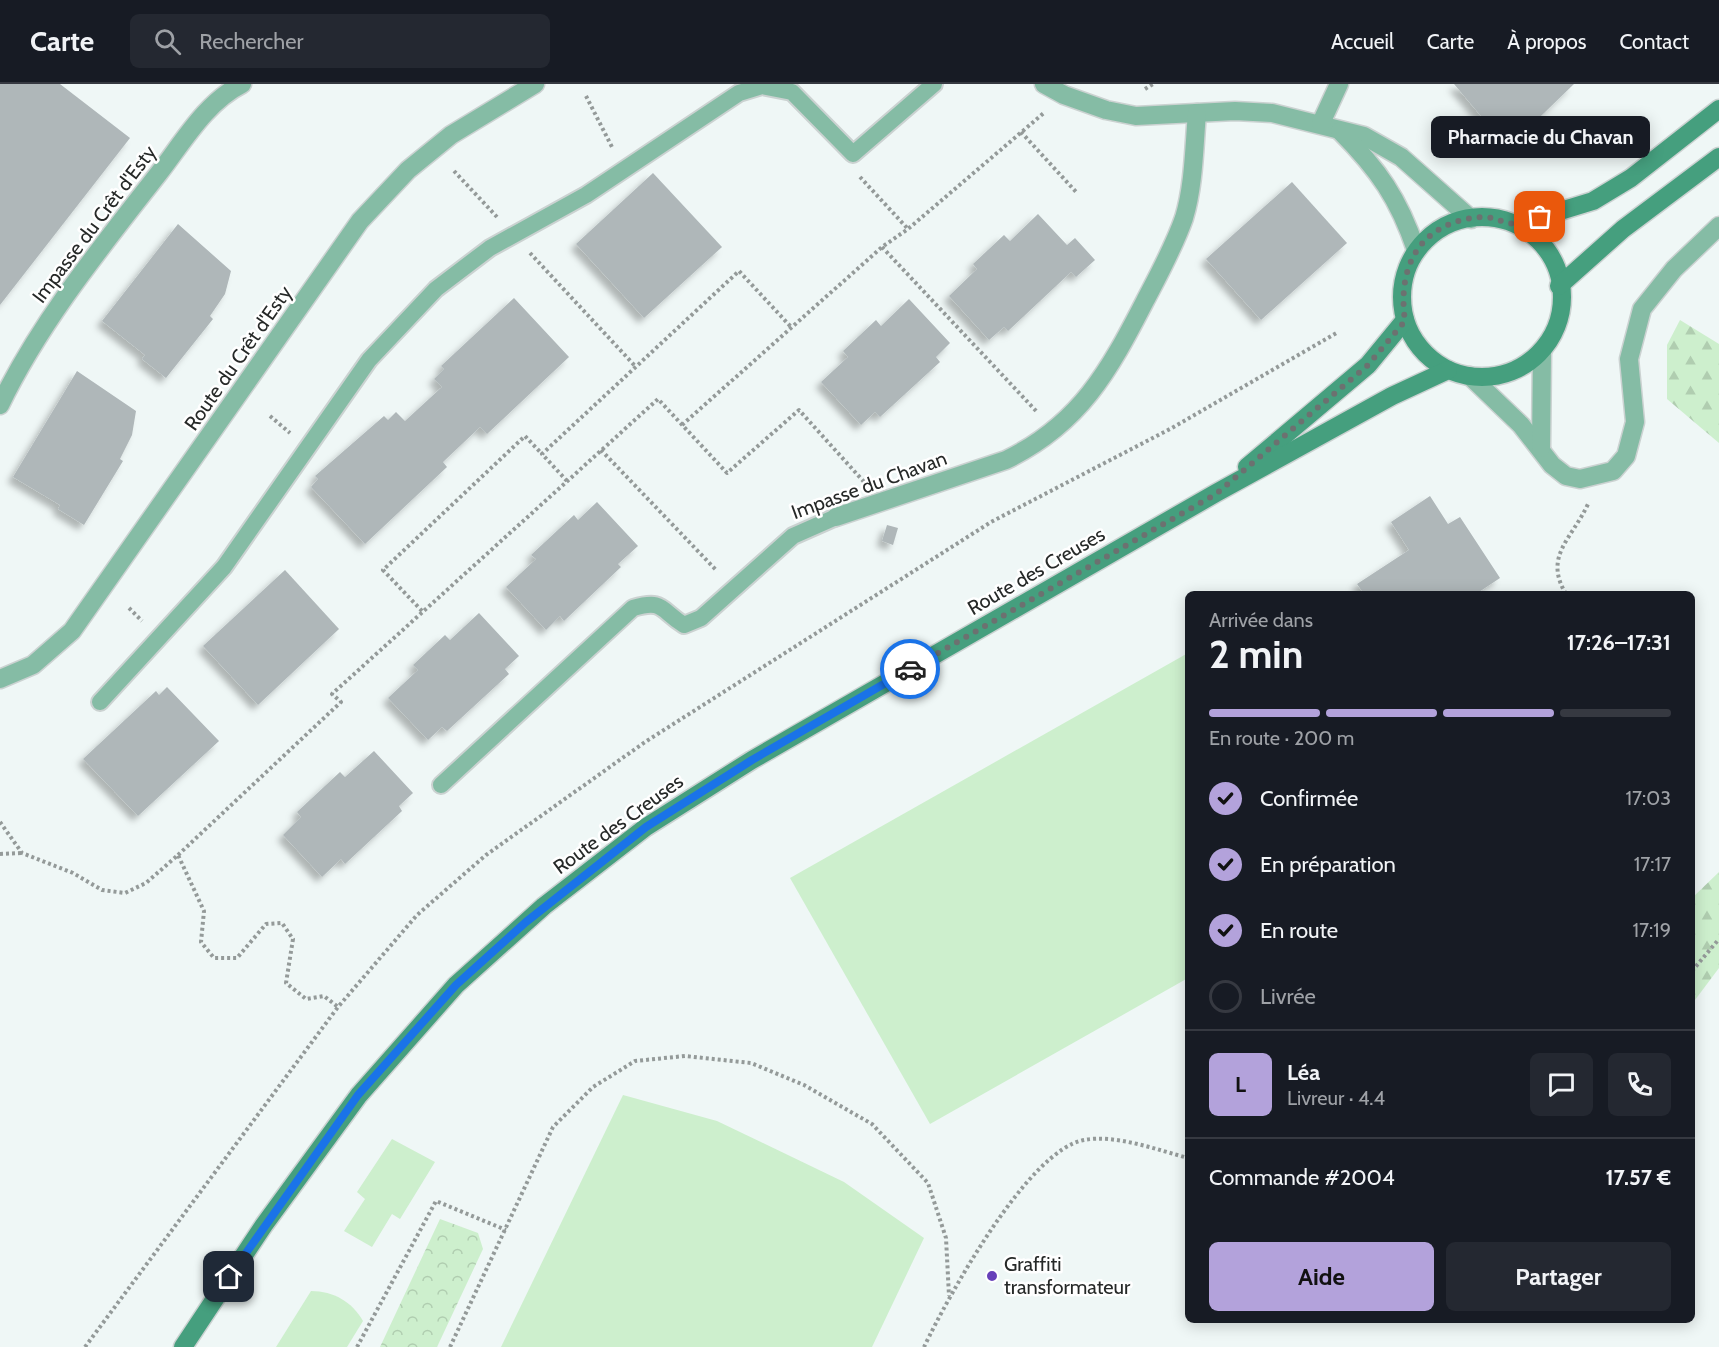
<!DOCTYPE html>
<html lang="fr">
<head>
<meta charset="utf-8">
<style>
  :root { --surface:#171b24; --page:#242831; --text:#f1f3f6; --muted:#9ea1a6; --line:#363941; --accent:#b3a2db }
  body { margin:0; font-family:Cabin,sans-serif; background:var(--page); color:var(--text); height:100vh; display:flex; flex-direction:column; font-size:22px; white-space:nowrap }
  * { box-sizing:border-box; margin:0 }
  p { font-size:20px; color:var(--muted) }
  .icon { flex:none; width:33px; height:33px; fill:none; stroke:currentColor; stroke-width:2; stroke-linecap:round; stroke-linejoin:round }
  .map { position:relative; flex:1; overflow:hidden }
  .side { position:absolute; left:1185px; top:507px; width:510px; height:732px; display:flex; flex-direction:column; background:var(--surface); border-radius:9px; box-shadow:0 3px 15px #0003 }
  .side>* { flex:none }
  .pin { position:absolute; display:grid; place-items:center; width:51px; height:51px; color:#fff; margin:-26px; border-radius:12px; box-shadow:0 3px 9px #0006 }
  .courier { position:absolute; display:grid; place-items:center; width:60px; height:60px; margin:-30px; border:4px solid #1a73e8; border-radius:50%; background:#fff; color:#222; box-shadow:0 2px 8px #0007 }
  .bubble { position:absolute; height:42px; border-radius:9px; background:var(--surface); box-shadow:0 3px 15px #0003; font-size:20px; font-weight:700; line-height:42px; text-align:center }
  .head em { font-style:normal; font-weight:700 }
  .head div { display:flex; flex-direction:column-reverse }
  .head { display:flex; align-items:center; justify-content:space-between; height:102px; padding:0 24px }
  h1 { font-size:39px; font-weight:700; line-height:45px }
  .bar { display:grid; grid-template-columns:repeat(4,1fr); gap:9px 6px; align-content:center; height:72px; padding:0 24px }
  .bar i { height:8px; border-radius:4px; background:var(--line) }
  .bar .active { background:var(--accent) }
  .bar p { grid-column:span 4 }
  .line { display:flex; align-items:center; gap:15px; padding:0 24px; border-top:2px solid var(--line) }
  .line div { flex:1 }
  .round { display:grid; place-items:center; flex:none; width:63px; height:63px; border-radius:9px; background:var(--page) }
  ol { padding:0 24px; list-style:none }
  li { display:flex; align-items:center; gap:18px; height:66px }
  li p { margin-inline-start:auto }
  li .icon { padding:6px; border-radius:50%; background:var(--accent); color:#111; stroke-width:4 }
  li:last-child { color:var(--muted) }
  li i { width:33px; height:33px; border:3px solid var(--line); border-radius:50% }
  .button { display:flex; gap:12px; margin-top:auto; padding:12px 24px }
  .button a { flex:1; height:69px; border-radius:9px; background:var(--accent); color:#111; font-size:24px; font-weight:700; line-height:69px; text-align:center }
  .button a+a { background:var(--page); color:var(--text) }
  header { display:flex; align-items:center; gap:36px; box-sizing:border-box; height:84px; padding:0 30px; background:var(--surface); border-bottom:2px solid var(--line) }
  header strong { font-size:28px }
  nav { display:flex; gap:33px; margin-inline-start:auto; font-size:21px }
  .search { width:420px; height:54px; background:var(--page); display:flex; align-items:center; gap:15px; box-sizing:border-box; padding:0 21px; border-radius:9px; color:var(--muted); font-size:22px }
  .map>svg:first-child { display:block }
</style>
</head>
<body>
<header>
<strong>Carte</strong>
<div class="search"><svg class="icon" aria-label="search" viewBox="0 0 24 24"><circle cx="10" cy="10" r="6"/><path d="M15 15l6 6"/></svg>Rechercher</div>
<nav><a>Accueil</a><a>Carte</a><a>À propos</a><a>Contact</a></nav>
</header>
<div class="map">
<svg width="1719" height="1263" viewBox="0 0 1719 1263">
  <defs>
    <pattern id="forest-firs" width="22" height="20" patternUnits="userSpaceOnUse" patternTransform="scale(1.5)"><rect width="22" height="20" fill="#cdefcd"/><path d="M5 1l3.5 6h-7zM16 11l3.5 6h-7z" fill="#b0cdb0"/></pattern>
    <pattern id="park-crowns" width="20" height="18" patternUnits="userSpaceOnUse" patternTransform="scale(1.5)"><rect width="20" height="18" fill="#cdefcd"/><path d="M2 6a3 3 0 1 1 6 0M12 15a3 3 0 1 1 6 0" fill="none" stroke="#b0cdb0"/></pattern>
    <filter id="shadow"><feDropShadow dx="-5.5" dy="5.5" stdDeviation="3" flood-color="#0004"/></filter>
  </defs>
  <rect width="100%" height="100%" fill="#eff7f6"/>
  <g fill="#cdefcd">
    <path d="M 1188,569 L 1188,894 L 930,1040 L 790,794 Z"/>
    <path d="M 623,1011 L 717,1037 L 844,1098 L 924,1154 L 872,1263 L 501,1263 Z"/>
    <path d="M 392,1055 L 435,1078 L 400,1135 L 392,1130 L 372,1163 L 344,1147 L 365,1115 L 357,1108 Z"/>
    <path d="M 311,1207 C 334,1207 352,1218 363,1237 L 347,1263 L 276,1263 Z"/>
  </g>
  <g fill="url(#forest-firs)">
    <path d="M 1680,236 L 1719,260 L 1719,359 L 1667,315 L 1667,261 Z"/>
    <path d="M 1719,788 L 1719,884 L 1692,920 L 1692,814 Z"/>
  </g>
  <path fill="url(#park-crowns)" d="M 440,1135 L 478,1149 L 483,1165 L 437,1263 L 380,1263 Z"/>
  <g fill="#afb7b9" filter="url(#shadow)">
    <path d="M 0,0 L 60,0 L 130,54 L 0,221 Z"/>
    <path d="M 1454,0 L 1574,0 L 1508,64 Z"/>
    <path d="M 653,89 L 722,163 L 644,234 L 576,160 Z"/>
    <path d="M 1292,98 L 1347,159 L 1261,236 L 1206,175 Z"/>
    <path d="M 1038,130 L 1067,161 L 1075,154 L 1095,176 L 1076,193 L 1071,188 L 1008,247 L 1004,243 L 989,256 L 949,212 L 977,185 L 973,180 L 1004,151 L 1010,157 Z"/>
    <path d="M 178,140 L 231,187 L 225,210 L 210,232 L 213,235 L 166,294 L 142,275 L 145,271 L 102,237 Z"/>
    <path d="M 514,214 L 569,273 L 487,350 L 480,343 L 443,378 L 447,383 L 365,460 L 311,403 L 318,395 L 315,392 L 384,332 L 388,336 L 396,328 L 405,337 L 442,303 L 434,295 L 444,285 L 441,282 Z"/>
    <path d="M 909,215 L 950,259 L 936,273 L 940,278 L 880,333 L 875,328 L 861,341 L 821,298 L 848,273 L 843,267 L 876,236 L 881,242 Z"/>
    <path d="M 77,287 L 136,327 L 132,351 L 120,375 L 123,377 L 84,441 L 58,425 L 60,421 L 13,393 Z"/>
    <path d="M 1430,412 L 1448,440 L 1460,433 L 1500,494 L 1476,510 L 1364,510 L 1357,500 L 1409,466 L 1391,438 Z"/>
    <path d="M 597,418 L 638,462 L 618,480 L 621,483 L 564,537 L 560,532 L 546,546 L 506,503 L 536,475 L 531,471 L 574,431 L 578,436 Z"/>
    <path d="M 887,441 L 898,444 L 893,461 L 882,457 Z"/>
    <path d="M 285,486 L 339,545 L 258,621 L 203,562 Z"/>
    <path d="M 479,529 L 519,572 L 505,585 L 509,590 L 447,647 L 442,643 L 428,656 L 388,614 L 418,586 L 413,581 L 445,551 L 450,556 Z"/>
    <path d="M 167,603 L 219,657 L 138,732 L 83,675 L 156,607 L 159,611 Z"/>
    <path d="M 374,667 L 413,709 L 399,722 L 402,727 L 345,780 L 341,775 L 322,793 L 283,751 L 301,733 L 297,728 L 340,688 L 345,693 Z"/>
  </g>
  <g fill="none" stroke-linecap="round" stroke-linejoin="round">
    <defs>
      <g id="service">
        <path d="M 100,618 L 224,483 L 369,276 L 436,205 L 490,164 L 586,111 L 739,9 L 762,2 L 792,8 L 853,70 L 934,0"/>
        <path d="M 441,701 L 633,524 C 664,515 660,526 684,541 L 701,534 L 793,452 L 836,433"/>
      </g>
      <g id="minor">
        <path d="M 1044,0 L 1064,11 L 1106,26 L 1136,32 L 1235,27 L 1272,29 L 1364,52 L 1401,73 L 1471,135"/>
        <path d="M 1321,39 L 1339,0"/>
        <path d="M 1340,47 C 1378,85 1399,115 1416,166"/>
        <path d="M 1470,292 L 1521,341 L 1552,381 L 1566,392 L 1580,395 L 1613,387 L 1626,372 L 1635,338 L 1629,275 L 1642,225 L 1674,185 L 1719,142"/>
        <path d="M 0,321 C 40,238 102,162 159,89 C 183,58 206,18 242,0"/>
        <path d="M 1541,364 L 1542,267"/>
        <path d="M 836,433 L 1006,376 C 1080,340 1109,287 1145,217 C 1159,190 1174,163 1184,134 C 1194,101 1194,63 1197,29"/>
        <path d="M 0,595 L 33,581 L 72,547 L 360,137 L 408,86 L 451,51 L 535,0"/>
      </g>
      <g id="secondary">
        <circle cx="1482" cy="213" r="80"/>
        <path d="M 1518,140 L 1593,117 L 1631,94 L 1719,25"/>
        <path d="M 1559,202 L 1623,145 L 1719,73"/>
        <path d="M 1247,383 L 1368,281 L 1405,236"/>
        <path d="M 183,1263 L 264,1141 L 359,1011 L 456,901 L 544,822 L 646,743 L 752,676 L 1216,409 L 1392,312 L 1448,286"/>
      </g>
    </defs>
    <use href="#service" stroke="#cbd2d1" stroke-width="20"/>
    <use href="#minor" stroke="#cbd2d1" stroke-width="21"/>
    <use href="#secondary" stroke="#cbd2d1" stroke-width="21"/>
    <g stroke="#949a99" stroke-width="4" stroke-dasharray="3 3" stroke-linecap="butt">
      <path d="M 1145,5 L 1153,0"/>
      <path d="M 586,12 L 613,65"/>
      <path d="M 1021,48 L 1077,109"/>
      <path d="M 454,87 L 497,133"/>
      <path d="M 860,93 L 908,145"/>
      <path d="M 882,163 L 1038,329"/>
      <path d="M 530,169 L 636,283"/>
      <path d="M 270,332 L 290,349"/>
      <path d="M 682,341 L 882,163 L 908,145 L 1045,28"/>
      <path d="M 601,366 L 717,487"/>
      <path d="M 567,397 L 542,370 L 739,187 L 792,244"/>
      <path d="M 1566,510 C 1543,472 1572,455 1588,420"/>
      <path d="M 129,524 L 142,537"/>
      <path d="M 422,527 L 383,486 L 525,352 L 542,370"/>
      <path d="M 0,738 L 22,769 L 73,789 L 102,806 L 125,809 L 146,799 L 178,771 L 204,827 L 201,858 L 214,874 L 237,874 L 266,840 L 282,839 L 293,855 L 286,899 L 306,915 L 324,912 L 338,923"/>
      <path d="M 0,770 L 22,769"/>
      <path d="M 178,771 L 341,618 L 332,610 L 658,315 L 727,389 L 799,326 L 865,399"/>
      <path d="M 1692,887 L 1719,855"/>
      <path d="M 85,1263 L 338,923 L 417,831 L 486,771 L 645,658 L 991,438 L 1170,345 L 1338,248"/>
      <path d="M 357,1263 L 436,1117 L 506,1146"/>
      <path d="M 450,1263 L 553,1043 L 593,1003 L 635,977 L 685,972 L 751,979 L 804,1001 L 872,1040 L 928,1099 L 946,1154 L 949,1212"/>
      <path d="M 924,1263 C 948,1213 1028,1066 1084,1056 C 1115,1050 1158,1066 1188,1074"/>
    </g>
    <use href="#service" stroke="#85bca5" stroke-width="16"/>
    <use href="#minor" stroke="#85bca5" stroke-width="18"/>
    <use href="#secondary" stroke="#459f7e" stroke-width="18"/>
  </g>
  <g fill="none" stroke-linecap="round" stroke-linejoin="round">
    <path stroke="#6c7170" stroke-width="6" stroke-dasharray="0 10.8" d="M 910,585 L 1216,410 L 1368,281 L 1405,237 C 1397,180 1421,138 1481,133 C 1494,132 1506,141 1518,140 C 1525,140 1533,135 1540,133"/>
    <path stroke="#1a73e8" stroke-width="8" d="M 229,1193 L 358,1011 L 456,901 L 526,838 L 646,743 L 752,676 L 910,585"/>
  </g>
  <circle fill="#6740b9" stroke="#fff" stroke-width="2" cx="992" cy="1192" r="6"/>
  <g text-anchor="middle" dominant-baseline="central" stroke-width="5" stroke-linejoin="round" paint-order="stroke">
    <g font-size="20" fill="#262928" stroke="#fff">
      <text transform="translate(94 140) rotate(-53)">Impasse du Crêt d'Esty</text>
      <text transform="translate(238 274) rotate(-55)">Route du Crêt d'Esty</text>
      <text transform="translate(869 401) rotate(-20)">Impasse du Chavan</text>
      <text transform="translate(1036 487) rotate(-30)">Route des Creuses</text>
      <text transform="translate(618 740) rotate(-36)">Route des Creuses</text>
    </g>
    <g font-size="20" fill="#262928" stroke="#fff" text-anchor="start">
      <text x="1004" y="1180">Graffiti<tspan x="1004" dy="23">transformateur</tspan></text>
    </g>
  </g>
</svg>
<div class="pin" style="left:1540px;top:133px;background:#ea580c"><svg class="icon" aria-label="bag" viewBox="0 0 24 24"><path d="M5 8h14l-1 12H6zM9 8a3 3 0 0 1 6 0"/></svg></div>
<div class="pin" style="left:229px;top:1193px;background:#1f2937"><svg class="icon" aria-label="home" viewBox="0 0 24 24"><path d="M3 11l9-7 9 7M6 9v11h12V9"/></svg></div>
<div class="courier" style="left:910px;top:585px"><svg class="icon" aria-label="car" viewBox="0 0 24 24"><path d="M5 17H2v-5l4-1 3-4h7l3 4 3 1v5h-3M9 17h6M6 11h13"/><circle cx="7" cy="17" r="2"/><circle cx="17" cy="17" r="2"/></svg></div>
<div class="bubble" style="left:1431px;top:32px;width:219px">Pharmacie du Chavan</div>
<section class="side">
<div class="head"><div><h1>2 min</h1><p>Arrivée dans</p></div><em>17:26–17:31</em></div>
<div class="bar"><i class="active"></i><i class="active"></i><i class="active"></i><i></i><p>En route · 200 m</p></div>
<ol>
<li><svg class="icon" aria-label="check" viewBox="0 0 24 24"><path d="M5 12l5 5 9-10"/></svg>Confirmée<p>17:03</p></li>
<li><svg class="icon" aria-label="check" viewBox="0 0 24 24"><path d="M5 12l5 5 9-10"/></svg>En préparation<p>17:17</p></li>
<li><svg class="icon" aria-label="check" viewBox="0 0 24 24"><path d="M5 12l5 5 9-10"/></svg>En route<p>17:19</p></li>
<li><i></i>Livrée</li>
</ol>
<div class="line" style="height:108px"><b class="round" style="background:var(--accent);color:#111">L</b><div><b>Léa</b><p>Livreur · 4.4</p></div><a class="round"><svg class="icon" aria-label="chat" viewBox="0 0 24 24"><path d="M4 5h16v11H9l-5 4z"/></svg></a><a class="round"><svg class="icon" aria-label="phone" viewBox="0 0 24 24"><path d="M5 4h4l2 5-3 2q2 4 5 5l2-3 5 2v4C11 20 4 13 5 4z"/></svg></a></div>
<div class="line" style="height:78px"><div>Commande #2004</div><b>17.57 €</b></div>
<div class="button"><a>Aide</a><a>Partager</a></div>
</section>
</div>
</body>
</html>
